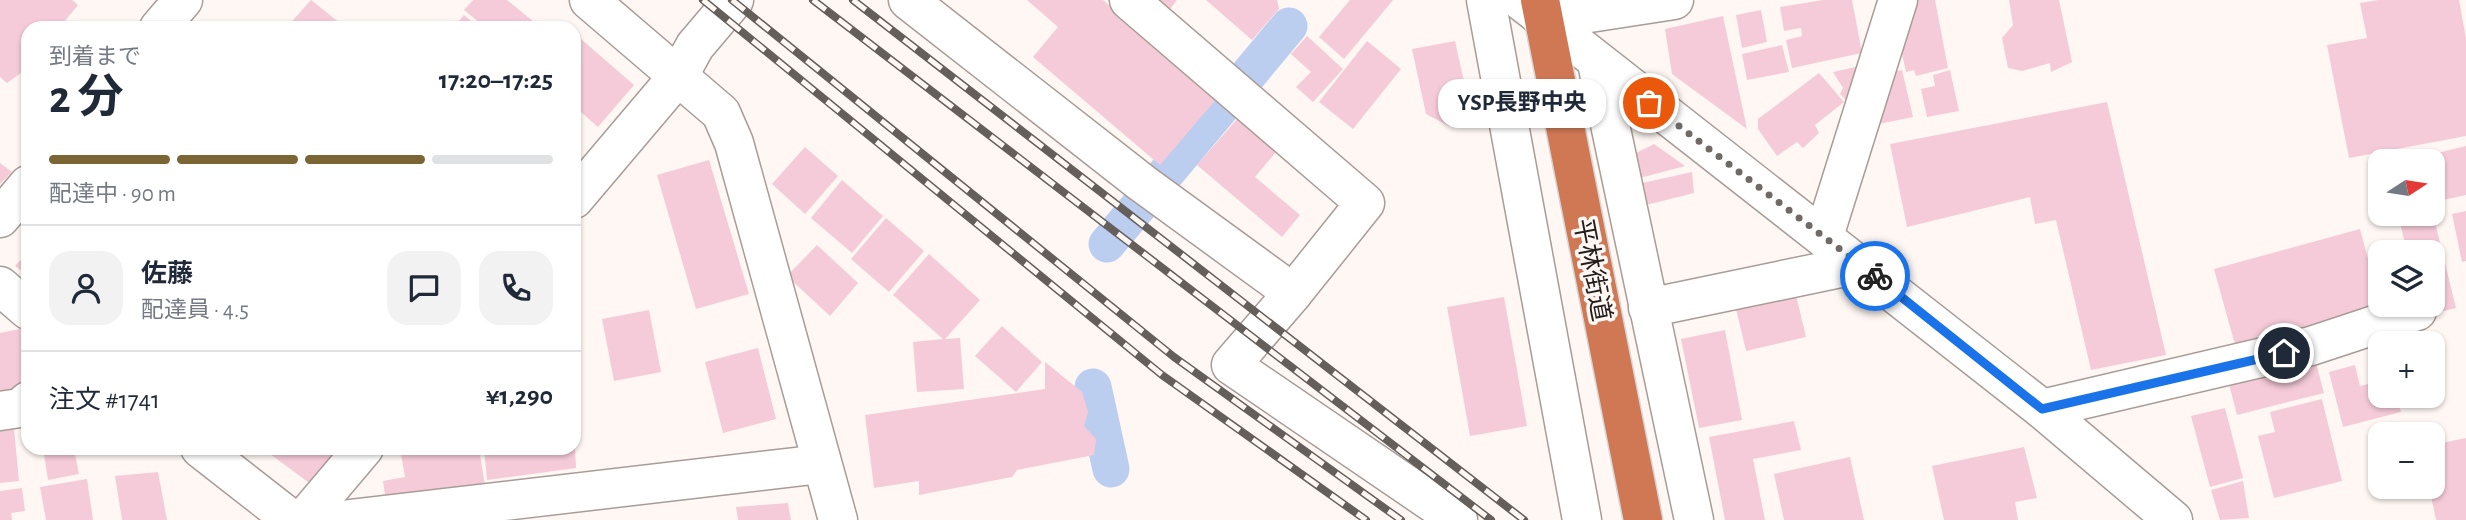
<!DOCTYPE html>
<html lang="ja">
<head>
<meta charset="utf-8">
<style>
  :root { --surface:#fff; --page:#f2f2f3; --text:#1f2937; --muted:#747a83; --line:#e0e1e3; --accent:#7c6535 }
  body { margin:0; font-family:"Alegreya Sans","Noto Sans JP",sans-serif; background:var(--page); color:var(--text); height:100vh; display:flex; flex-direction:column; font-size:26px; white-space:nowrap }
  * { box-sizing:border-box; margin:0 }
  p { font-size:23px; color:var(--muted) }
  .icon { flex:none; width:38px; height:38px; fill:none; stroke:currentColor; stroke-width:2; stroke-linecap:round; stroke-linejoin:round }
  .map { position:relative; flex:1; overflow:hidden }
  .side { position:absolute; left:21px; top:21px; width:560px; height:434px; display:flex; flex-direction:column; background:var(--surface); border-radius:21px; box-shadow:0 2px 5px #0004 }
  .side>* { flex:none }
  .needle { width:46px; rotate:78deg }
  .controls { position:absolute; left:2368px; top:149px; display:grid; gap:14px }
  .controls a { display:grid; place-items:center; width:77px; height:77px; border-radius:14px; background:var(--surface); box-shadow:0 2px 5px #0004; font-size:35px }
  .pin { position:absolute; display:grid; place-items:center; width:60px; height:60px; color:#fff; margin:-30px; border:4px solid #fff; border-radius:50%; box-shadow:0 2px 7px #0007 }
  .courier { position:absolute; display:grid; place-items:center; width:70px; height:70px; margin:-35px; border:5px solid #1a73e8; border-radius:50%; background:#fff; color:#222; box-shadow:0 2px 9px #0007 }
  .bubble { position:absolute; height:49px; border-radius:21px; background:var(--surface); box-shadow:0 2px 5px #0004; font-size:23px; font-weight:700; line-height:49px; text-align:center }
  .overview em { font-style:normal; font-weight:700 }
  .overview div { display:flex; flex-direction:column-reverse }
  .overview { display:flex; align-items:center; justify-content:space-between; height:119px; padding:0 28px }
  h1 { font-size:46px; font-weight:700; line-height:52px }
  .bar { display:grid; grid-template-columns:repeat(4,1fr); gap:10px 7px; align-content:center; height:84px; padding:0 28px }
  .bar i { height:9px; border-radius:5px; background:var(--line) }
  .bar .selected { background:var(--accent) }
  .bar p { grid-column:span 4 }
  .line { display:flex; align-items:center; gap:18px; padding:0 28px; border-top:2px solid var(--line) }
  .line div { flex:1 }
  .round { display:grid; place-items:center; flex:none; width:74px; height:74px; border-radius:21px; background:var(--page) }
  .map>svg:first-child { display:block }
</style>
</head>
<body>
<div class="map">
<svg width="2466" height="520" viewBox="0 0 2466 520">
  <rect width="100%" height="100%" fill="#fef7f3"/>
  <g fill="none" stroke-linecap="round" stroke-linejoin="round">
    <g stroke="#bccef0" stroke-width="37">
      <path d="M 1107,244 L 1289,26"/>
      <path d="M 1093,387 L 1111,469"/>
    </g>
  </g>
  <g fill="#f6cbd9">
    <path d="M 0,0 L 72,0 L 78,5 L 59,28 L 28,28 L 28,68 L 7,83 L 0,77 Z"/>
    <path d="M 311,0 L 346,28 L 286,28 Z"/>
    <path d="M 473,0 L 507,0 L 534,22 L 529,28 L 486,28 L 464,10 Z"/>
    <path d="M 1027,0 L 1103,0 L 1218,97 L 1160,165 L 1033,57 L 1058,27 Z"/>
    <path d="M 1151,0 L 1177,0 L 1167,13 Z"/>
    <path d="M 1206,0 L 1277,0 L 1279,9 L 1252,40 Z"/>
    <path d="M 1350,0 L 1393,0 L 1344,59 L 1319,37 Z"/>
    <path d="M 1823,0 L 1852,0 L 1862,53 L 1792,68 L 1786,40 L 1802,36 L 1801,28 L 1784,31 L 1780,7 Z"/>
    <path d="M 1911,0 L 1935,0 L 1948,68 L 1916,76 L 1914,70 L 1906,72 L 1898,36 Z"/>
    <path d="M 2009,0 L 2059,0 L 2072,62 L 2051,72 L 2050,63 L 2022,71 L 2008,68 L 2002,38 L 2013,25 Z"/>
    <path d="M 2378,0 L 2459,0 L 2466,38 L 2466,136 L 2349,158 L 2327,45 L 2367,38 L 2360,3 Z"/>
    <path d="M 1761,10 L 1767,42 L 1742,48 L 1736,15 Z"/>
    <path d="M 464,15 L 479,28 L 453,28 Z"/>
    <path d="M 1723,16 L 1747,129 L 1672,74 L 1665,29 Z"/>
    <path d="M 574,33 L 634,85 L 598,127 L 574,106 Z"/>
    <path d="M 1307,36 L 1343,69 L 1313,102 L 1296,87 L 1311,72 L 1291,54 Z"/>
    <path d="M 1367,41 L 1401,69 L 1353,129 L 1319,102 Z"/>
    <path d="M 1455,41 L 1473,122 L 1449,126 L 1426,114 L 1412,49 Z"/>
    <path d="M 1782,45 L 1789,72 L 1747,80 L 1742,54 Z"/>
    <path d="M 1860,66 L 1849,103 L 1840,94 L 1843,88 L 1833,72 Z"/>
    <path d="M 1902,70 L 1913,117 L 1874,125 L 1892,72 Z"/>
    <path d="M 1950,70 L 1959,111 L 1927,117 L 1921,89 L 1935,86 L 1933,75 Z"/>
    <path d="M 1819,73 L 1844,102 L 1815,125 L 1819,133 L 1803,148 L 1797,142 L 1777,156 L 1758,129 L 1758,119 Z"/>
    <path d="M 2107,102 L 2166,355 L 2091,370 L 2056,220 L 2035,224 L 2030,197 L 1907,227 L 1890,144 Z"/>
    <path d="M 1237,119 L 1276,152 L 1255,177 L 1300,215 L 1282,237 L 1197,165 Z"/>
    <path d="M 1654,144 L 1685,166 L 1640,178 L 1636,153 Z"/>
    <path d="M 2466,146 L 2466,195 L 2443,200 L 2433,154 Z"/>
    <path d="M 805,147 L 838,176 L 805,214 L 772,184 Z"/>
    <path d="M 709,160 L 749,294 L 696,309 L 657,175 Z"/>
    <path d="M 0,163 L 12,172 L 0,184 Z"/>
    <path d="M 1692,172 L 1694,193 L 1642,206 L 1638,184 Z"/>
    <path d="M 842,180 L 883,216 L 852,253 L 811,218 Z"/>
    <path d="M 2466,211 L 2466,261 L 2462,262 L 2452,214 Z"/>
    <path d="M 2398,214 L 2433,214 L 2456,308 L 2423,316 L 2432,304 L 2432,252 L 2407,252 Z"/>
    <path d="M 886,218 L 924,251 L 889,292 L 851,259 Z"/>
    <path d="M 2360,229 L 2382,312 L 2237,352 L 2214,269 Z"/>
    <path d="M 817,245 L 858,283 L 830,316 L 787,276 Z"/>
    <path d="M 28,252 L 28,275 L 15,266 Z"/>
    <path d="M 929,254 L 980,300 L 945,339 L 960,338 L 964,389 L 917,392 L 913,342 L 943,339 L 893,295 Z"/>
    <path d="M 1796,295 L 1806,337 L 1746,351 L 1736,309 Z"/>
    <path d="M 1504,297 L 1527,426 L 1470,436 L 1447,307 Z"/>
    <path d="M 649,310 L 661,372 L 614,381 L 602,319 Z"/>
    <path d="M 1002,326 L 1042,362 L 1016,392 L 975,356 Z"/>
    <path d="M 25,328 L 28,383 L 18,385 L 17,393 L 0,396 L 0,333 Z"/>
    <path d="M 1725,330 L 1742,420 L 1699,428 L 1681,339 Z"/>
    <path d="M 758,348 L 776,419 L 723,433 L 705,362 Z"/>
    <path d="M 2315,359 L 2324,393 L 2237,415 L 2228,380 Z"/>
    <path d="M 1045,362 L 1082,392 L 1088,412 L 1084,426 L 1096,439 L 1094,455 L 1017,470 L 1012,477 L 919,495 L 919,481 L 874,488 L 865,415 L 1045,389 Z"/>
    <path d="M 2355,365 L 2360,386 L 2380,381 L 2380,396 L 2396,396 L 2401,412 L 2343,427 L 2329,372 Z"/>
    <path d="M 2322,399 L 2342,481 L 2274,498 L 2258,436 L 2275,432 L 2270,412 Z"/>
    <path d="M 2225,408 L 2243,478 L 2210,487 L 2191,416 Z"/>
    <path d="M 1794,421 L 1801,450 L 1753,459 L 1765,520 L 1725,520 L 1709,437 Z"/>
    <path d="M 14,429 L 19,481 L 0,483 L 0,431 Z"/>
    <path d="M 2466,438 L 2466,520 L 2436,520 L 2429,486 L 2432,486 L 2432,445 Z"/>
    <path d="M 2024,447 L 2037,498 L 2015,502 L 2018,520 L 1944,520 L 1932,466 Z"/>
    <path d="M 43,448 L 99,448 L 99,449 L 75,454 L 79,474 L 48,480 Z"/>
    <path d="M 262,448 L 344,448 L 312,485 Z"/>
    <path d="M 400,448 L 479,448 L 485,486 L 386,502 L 383,481 L 405,477 Z"/>
    <path d="M 484,448 L 575,448 L 576,468 L 487,480 Z"/>
    <path d="M 1850,457 L 1864,520 L 1784,520 L 1774,474 Z"/>
    <path d="M 158,472 L 167,520 L 122,520 L 115,476 Z"/>
    <path d="M 87,479 L 93,520 L 46,520 L 40,487 Z"/>
    <path d="M 2243,481 L 2249,518 L 2220,520 L 2211,490 Z"/>
    <path d="M 22,488 L 25,511 L 11,513 L 12,520 L 0,520 L 0,491 Z"/>
    <path d="M 788,503 L 791,520 L 738,520 L 736,507 Z"/>
  </g>
  <g fill="none" stroke-linecap="round" stroke-linejoin="round">
    <defs>
      <g id="minor">
        <path d="M 589,0 L 721,113 L 734,143 L 838,520"/>
        <path d="M 908,0 L 1142,183 L 1293,293 L 1365,203 L 1129,0"/>
        <path d="M 1486,0 L 1582,520"/>
        <path d="M 1520,0 L 2042,409 L 2173,520"/>
        <path d="M 1544,20 L 1674,0"/>
        <path d="M 159,28 L 183,0"/>
        <path d="M 1597,63 L 1694,520"/>
        <path d="M 574,199 L 679,75 L 695,46 L 734,0"/>
        <path d="M 0,218 L 28,185"/>
        <path d="M 1824,236 L 1898,0"/>
        <path d="M 0,286 L 28,310"/>
        <path d="M 1293,293 L 1231,365 L 1458,520"/>
        <path d="M 1648,308 L 1860,264"/>
        <path d="M 2042,409 L 2311,346 L 2417,311"/>
        <path d="M 0,411 L 20,408 L 28,401"/>
        <path d="M 200,448 L 292,520"/>
        <path d="M 303,520 L 364,448"/>
        <path d="M 341,520 L 821,464"/>
      </g>
      <path id="highway" d="M 1540,0 L 1643,520"/>
    </defs>
    <use href="#minor" stroke="#a89c97" stroke-width="41"/>
    <use href="#highway" stroke="#d7d6d6" stroke-width="41"/>
    <use href="#minor" stroke="#fff" stroke-width="38"/>
    <use href="#highway" stroke="#d07853" stroke-width="38"/>
    <defs>
      <g id="rail">
        <path d="M 703,0 L 1162,375 L 1366,520"/>
        <path d="M 732,0 L 1174,357 L 1401,520"/>
        <path d="M 813,0 L 1491,520"/>
        <path d="M 853,0 L 1524,520"/>
      </g>
    </defs>
    <use href="#rail" stroke="#655f5c" stroke-width="8"/>
    <use href="#rail" stroke="#fef7f3" stroke-width="5" stroke-dasharray="16" stroke-linecap="butt"/>
  </g>
  <g fill="none" stroke-linecap="round" stroke-linejoin="round">
    <path stroke="#706a67" stroke-width="7" stroke-dasharray="0 12.6" d="M 1649,103 L 1875,276"/>
    <path stroke="#1a73e8" stroke-width="9" d="M 1875,276 L 2042,409 L 2284,353"/>
  </g>
  <g text-anchor="middle" dominant-baseline="central" stroke-width="7" stroke-linejoin="round" paint-order="stroke">
    <g font-size="26" fill="#231e1c" stroke="#fef7f3">
      <text transform="translate(1592 270) rotate(79)">平林街道</text>
    </g>
  </g>
</svg>
<div class="controls">
<a><svg class="needle" viewBox="-14 -14 28 28"><path d="M0-13l5 13h-10z" fill="#e53935"/><path d="M0 13l5-13h-10z" fill="#747a83"/></svg></a>
<a><svg class="icon" aria-label="layers" viewBox="0 0 24 24"><path d="M12 4l9 5-9 5-9-5zM3 14l9 5 9-5"/></svg></a>
<a>+</a>
<a>−</a>
</div>
<div class="pin" style="left:1649px;top:103px;background:#ea580c"><svg class="icon" aria-label="bag" viewBox="0 0 24 24"><path d="M5 8h14l-1 12H6zM9 8a3 3 0 0 1 6 0"/></svg></div>
<div class="pin" style="left:2284px;top:353px;background:#1f2937"><svg class="icon" aria-label="home" viewBox="0 0 24 24"><path d="M3 11l9-7 9 7M6 9v11h12V9"/></svg></div>
<div class="courier" style="left:1875px;top:276px"><svg class="icon" aria-label="bike" viewBox="0 0 24 24"><circle cx="6" cy="16" r="4"/><circle cx="18" cy="16" r="4"/><path d="M6 16l4-8h5l3 8M10 8l3 8H6M13 5h3"/></svg></div>
<div class="bubble" style="left:1438px;top:79px;width:168px">YSP長野中央</div>
<section class="side">
<div class="overview"><div><h1>2 分</h1><p>到着まで</p></div><em>17:20–17:25</em></div>
<div class="bar"><i class="selected"></i><i class="selected"></i><i class="selected"></i><i></i><p>配達中 · 90 m</p></div>
<div class="line" style="height:126px"><a class="round"><svg class="icon" aria-label="person" viewBox="0 0 24 24"><circle cx="12" cy="8" r="4"/><path d="M4 21q1-7 8-7t8 7"/></svg></a><div><b>佐藤</b><p>配達員 · 4.5</p></div><a class="round"><svg class="icon" aria-label="chat" viewBox="0 0 24 24"><path d="M4 5h16v11H9l-5 4z"/></svg></a><a class="round"><svg class="icon" aria-label="phone" viewBox="0 0 24 24"><path d="M5 4h4l2 5-3 2q2 4 5 5l2-3 5 2v4C11 20 4 13 5 4z"/></svg></a></div>
<div class="line" style="height:91px"><div>注文 #1741</div><b>¥1,290</b></div>
</section>
</div>
</body>
</html>
